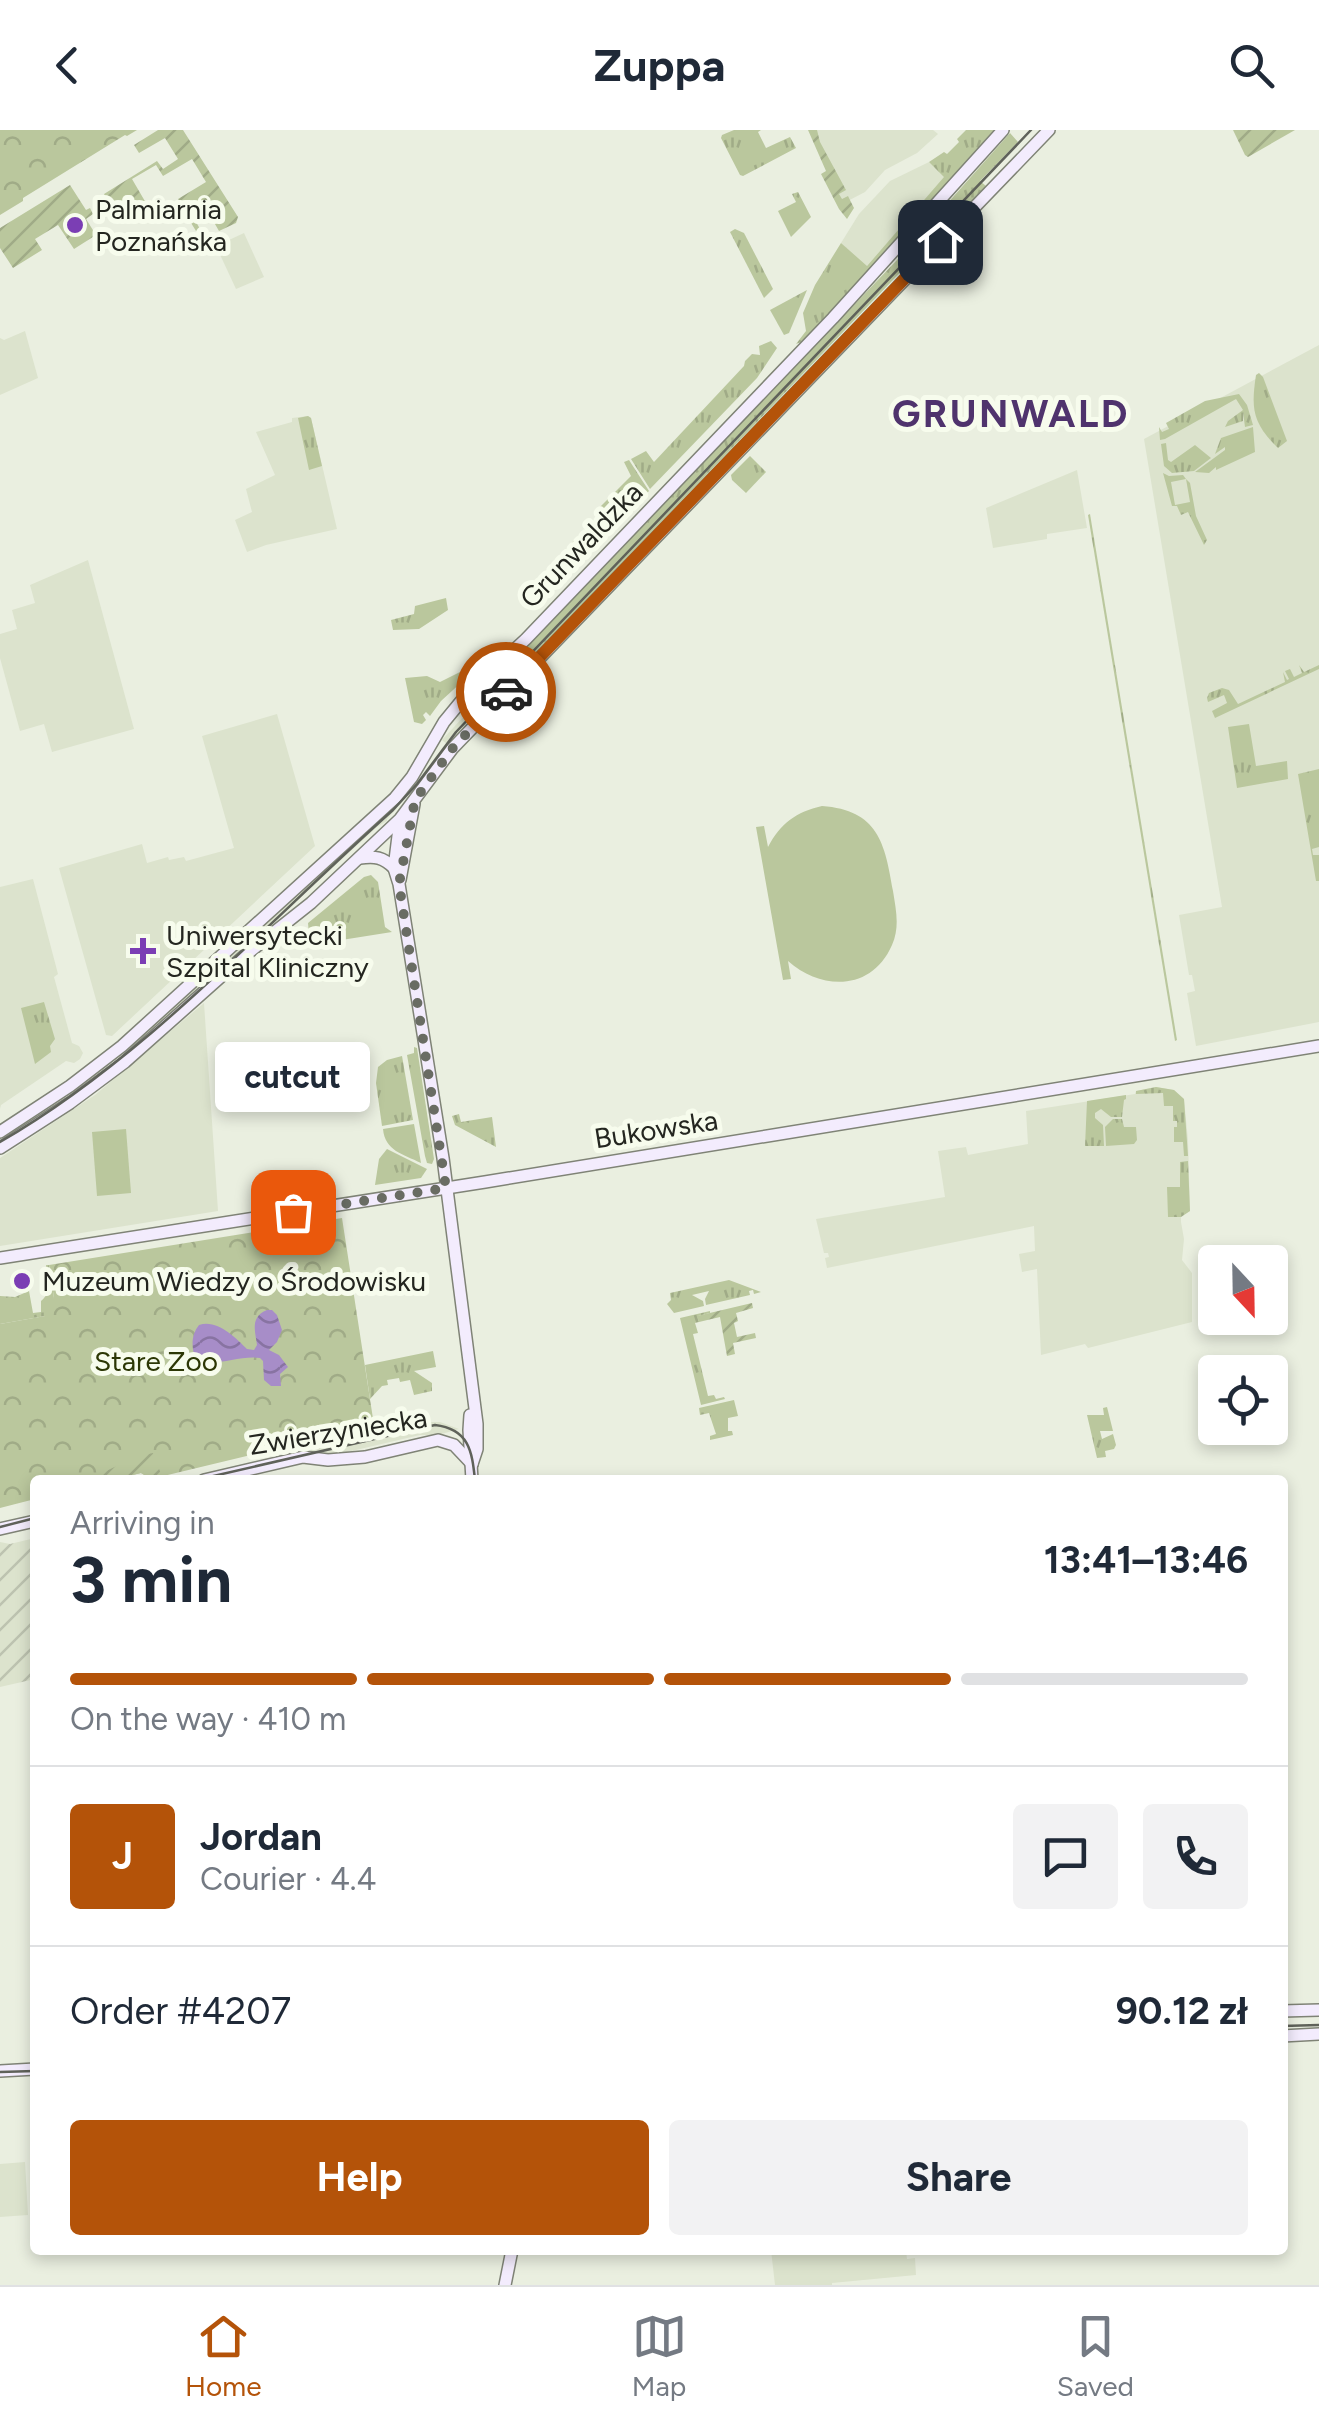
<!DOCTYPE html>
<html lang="en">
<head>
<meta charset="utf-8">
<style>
  :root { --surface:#fff; --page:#f2f2f3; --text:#1f2937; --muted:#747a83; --line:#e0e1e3; --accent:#b45309 }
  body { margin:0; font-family:Figtree,sans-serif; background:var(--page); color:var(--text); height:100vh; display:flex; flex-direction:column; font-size:38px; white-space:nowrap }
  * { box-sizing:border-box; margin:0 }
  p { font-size:32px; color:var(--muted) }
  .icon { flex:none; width:55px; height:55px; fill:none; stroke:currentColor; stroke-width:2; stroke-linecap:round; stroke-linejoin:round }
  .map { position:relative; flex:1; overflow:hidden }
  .details { position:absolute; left:30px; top:1345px; width:1258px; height:780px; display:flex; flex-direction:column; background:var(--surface); border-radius:10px; box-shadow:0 5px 15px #0003 }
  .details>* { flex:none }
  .needle { width:65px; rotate:158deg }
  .buttons { position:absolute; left:1198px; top:1115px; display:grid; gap:20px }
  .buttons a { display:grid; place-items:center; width:90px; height:90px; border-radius:10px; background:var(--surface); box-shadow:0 5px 15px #0003; font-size:50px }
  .pin { position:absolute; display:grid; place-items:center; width:85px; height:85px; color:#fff; margin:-42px; border-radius:20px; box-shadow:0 5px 15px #0006 }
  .courier { position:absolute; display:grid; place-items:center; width:100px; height:100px; margin:-50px; border:8px solid #b45309; border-radius:50%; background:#fff; color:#222; box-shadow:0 2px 12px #0007 }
  .bubble { position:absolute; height:70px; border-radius:10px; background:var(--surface); box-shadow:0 5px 15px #0003; font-size:32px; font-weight:700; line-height:70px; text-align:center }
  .head em { font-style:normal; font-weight:700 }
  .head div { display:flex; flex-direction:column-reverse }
  .head { display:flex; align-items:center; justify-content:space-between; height:170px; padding:0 40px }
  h1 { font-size:65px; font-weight:700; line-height:75px }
  .bar { display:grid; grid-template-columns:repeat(4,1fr); gap:15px 10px; align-content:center; height:120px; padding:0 40px }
  .bar i { height:12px; border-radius:8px; background:var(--line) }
  .bar .current { background:var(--accent) }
  .bar p { grid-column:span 4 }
  .line { display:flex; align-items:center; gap:25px; padding:0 40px; border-top:2px solid var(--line) }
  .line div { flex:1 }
  .round { display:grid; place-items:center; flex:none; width:105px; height:105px; border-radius:10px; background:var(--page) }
  .action { display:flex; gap:20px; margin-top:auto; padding:20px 40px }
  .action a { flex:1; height:115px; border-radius:10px; background:var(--accent); color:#fff; font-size:40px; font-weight:700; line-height:115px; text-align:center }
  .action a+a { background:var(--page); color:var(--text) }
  header { display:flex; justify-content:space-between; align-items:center; height:130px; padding:0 40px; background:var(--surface); font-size:45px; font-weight:700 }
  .tab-bar { display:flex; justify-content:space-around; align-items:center; height:140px; border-top:2px solid var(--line); background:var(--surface); font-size:28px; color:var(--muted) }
  .tab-bar a { display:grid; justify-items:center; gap:5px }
  .tab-bar .current { color:var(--accent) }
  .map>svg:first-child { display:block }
</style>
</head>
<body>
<header><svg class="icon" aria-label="back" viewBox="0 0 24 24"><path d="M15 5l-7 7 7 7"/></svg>Zuppa<svg class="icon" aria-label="search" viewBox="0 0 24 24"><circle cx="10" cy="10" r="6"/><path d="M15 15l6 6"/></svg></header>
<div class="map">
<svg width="1319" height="2155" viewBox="0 0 1319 2155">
  <defs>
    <pattern id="industrial-furrows" width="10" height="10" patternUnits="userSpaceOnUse" patternTransform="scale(2.5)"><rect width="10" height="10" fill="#dce3cd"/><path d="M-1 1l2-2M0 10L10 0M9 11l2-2" fill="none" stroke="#bdc3b0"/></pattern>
    <pattern id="grass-tufts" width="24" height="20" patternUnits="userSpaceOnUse" patternTransform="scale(2.5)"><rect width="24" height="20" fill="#bac79d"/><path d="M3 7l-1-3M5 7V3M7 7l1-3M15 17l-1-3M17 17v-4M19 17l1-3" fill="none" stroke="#a0ab87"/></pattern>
    <pattern id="park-crowns" width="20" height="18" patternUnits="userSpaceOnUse" patternTransform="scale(2.5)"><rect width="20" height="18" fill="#bac79d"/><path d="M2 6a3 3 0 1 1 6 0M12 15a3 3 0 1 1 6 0" fill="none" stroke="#a0ab87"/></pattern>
    <pattern id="garden-furrows" width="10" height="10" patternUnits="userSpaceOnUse" patternTransform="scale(2.5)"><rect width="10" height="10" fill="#bac79d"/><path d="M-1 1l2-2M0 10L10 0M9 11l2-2" fill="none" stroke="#a0ab87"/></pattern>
    <pattern id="water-waves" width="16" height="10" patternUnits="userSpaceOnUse" patternTransform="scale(2.5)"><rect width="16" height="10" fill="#a78dc8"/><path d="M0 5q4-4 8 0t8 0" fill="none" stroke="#8873a2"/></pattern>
  </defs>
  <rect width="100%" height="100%" fill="#eaefe0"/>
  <g fill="#dce3cd">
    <path d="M 810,0 L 933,0 L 938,4 L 917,23 L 885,40 L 865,62 L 842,74 Z"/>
    <path d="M 929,32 L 945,47 L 866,137 L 841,113 L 859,84 L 890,51 Z"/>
    <path d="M 244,103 L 264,147 L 236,159 L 216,116 Z"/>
    <path d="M 25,201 L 38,248 L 0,265 L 0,208 L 4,210 Z"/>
    <path d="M 1319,215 L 1319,892 L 1196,916 L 1187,863 L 1195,861 L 1192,845 L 1189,845 L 1179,785 L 1222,777 L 1144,309 Z"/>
    <path d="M 308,286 L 311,288 L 337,399 L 266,415 L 247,422 L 235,390 L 252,382 L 246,359 L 275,345 L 256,302 L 292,292 L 292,288 Z"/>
    <path d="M 1077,340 L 1087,398 L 1047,404 L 1047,409 L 993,418 L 986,378 Z"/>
    <path d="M 88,430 L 134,599 L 52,622 L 44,594 L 20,601 L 0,528 L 0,504 L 17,499 L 12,480 L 35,473 L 30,455 Z"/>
    <path d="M 502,545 L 509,551 L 448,615 L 442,610 Z"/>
    <path d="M 277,584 L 315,716 L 112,906 L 106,905 L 59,738 L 142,714 L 147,733 L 168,727 L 169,730 L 184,727 L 186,731 L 234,718 L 202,606 Z"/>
    <path d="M 397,670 L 397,678 L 387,689 L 387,691 L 377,697 L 124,929 L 117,923 Z"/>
    <path d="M 33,749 L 58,844 L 54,847 L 72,913 L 79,916 L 83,923 L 80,929 L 74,933 L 66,931 L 1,975 L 0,979 L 0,757 Z"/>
    <path d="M 204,873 L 218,1081 L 0,1116 L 0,1028 L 95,965 Z"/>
    <path d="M 1156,957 L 1174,960 L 1184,969 L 1188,1010 L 1190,1081 L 1181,1086 L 1181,1092 L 1184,1109 L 1182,1130 L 1192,1143 L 1192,1192 L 1088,1218 L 1085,1214 L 1041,1225 L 1037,1139 L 1022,1142 L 1019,1124 L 1035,1121 L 1034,1096 L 827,1138 L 825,1128 L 829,1127 L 828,1123 L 824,1123 L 816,1089 L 945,1067 L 938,1021 L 966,1017 L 968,1025 L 1028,1014 L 1026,981 L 1135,964 L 1136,961 Z"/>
    <path d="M 431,1292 L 440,1292 L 459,1299 L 438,1305 L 420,1305 L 313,1330 L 311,1320 Z"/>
    <path d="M 25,2032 L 28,2085 L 0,2087 L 0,2034 Z"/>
    <path d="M 771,2120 L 906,2120 L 907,2129 L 915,2128 L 916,2145 L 832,2153 L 832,2155 L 775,2155 Z"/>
  </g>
  <path fill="url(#industrial-furrows)" d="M 35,1408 L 35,1549 L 0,1557 L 0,1412 L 10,1414 Z"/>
  <g fill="url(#grass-tufts)">
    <path d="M 734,0 L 761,0 L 758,2 L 766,18 L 790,7 L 796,18 L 743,46 L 740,45 L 721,8 L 722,5 Z"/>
    <path d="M 966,0 L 994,0 L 861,150 L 804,211 L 796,214 L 806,201 L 803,183 L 815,155 L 841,113 L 867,136 L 944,47 L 929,32 L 944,22 L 947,24 L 959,12 L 957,9 Z"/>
    <path d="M 1010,3 L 1018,12 L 980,51 L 986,56 L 913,129 L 509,551 L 502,545 L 532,511 L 897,130 Z"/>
    <path d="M 798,62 L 811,87 L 791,107 L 778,81 L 796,72 L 792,64 Z"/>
    <path d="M 735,99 L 744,103 L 773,159 L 764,168 L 730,102 Z"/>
    <path d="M 807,160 L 789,203 L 784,205 L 770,180 Z"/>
    <path d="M 771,211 L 777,218 L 757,248 L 650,359 L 631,329 L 646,321 L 654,332 L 744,236 L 745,231 L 752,224 L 760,225 L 759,216 Z"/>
    <path d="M 1259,243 L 1263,247 L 1287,311 L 1278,318 C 1252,293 1251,278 1256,245 Z"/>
    <path d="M 1239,264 L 1247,275 L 1253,295 L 1245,297 L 1243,282 L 1243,291 L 1225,297 L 1228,291 L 1243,280 L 1236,269 L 1165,309 L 1160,310 L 1159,297 L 1162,302 L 1169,299 L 1166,293 L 1205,271 Z"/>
    <path d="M 308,286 L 311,288 L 322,336 L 309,340 L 298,288 Z"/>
    <path d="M 1253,297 L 1255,322 L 1216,340 L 1216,337 L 1209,343 L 1195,342 L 1225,320 L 1225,317 L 1215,324 L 1221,308 Z"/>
    <path d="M 1166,313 L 1168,330 L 1171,332 L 1195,315 L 1211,328 L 1194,341 L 1172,343 L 1164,336 L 1161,314 Z"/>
    <path d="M 750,326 L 766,342 L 746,363 L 732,350 L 731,345 Z"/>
    <path d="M 629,330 L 649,361 L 583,429 L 573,443 L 565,430 L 567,418 L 600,383 L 598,379 L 631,346 L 624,332 Z"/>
    <path d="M 1163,343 L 1169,346 L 1183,345 L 1186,349 L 1171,352 L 1175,375 L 1190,372 L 1186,349 L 1190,353 L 1196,386 L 1207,410 L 1204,415 L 1188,382 L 1181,385 L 1177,376 L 1172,376 Z"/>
    <path d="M 1090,384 L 1177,910 L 1175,911 L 1088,385 Z"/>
    <path d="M 446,468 L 448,480 L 419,499 L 393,500 L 391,490 L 414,484 L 415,476 Z"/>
    <path d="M 488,528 L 441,571 L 430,586 L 426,582 L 423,585 L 426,590 L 422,594 L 414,592 L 405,548 L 427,546 L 440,552 Z"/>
    <path d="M 1299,535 L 1304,542 L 1319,535 L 1319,539 L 1215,588 L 1212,581 L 1227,573 L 1224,565 L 1208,572 L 1207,568 L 1209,563 L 1222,558 L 1229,560 L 1238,574 L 1285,552 L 1283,542 L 1287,550 L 1289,549 L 1285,541 L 1290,539 L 1294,547 L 1302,543 Z"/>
    <path d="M 1249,594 L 1256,636 L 1287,631 L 1288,649 L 1237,658 L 1228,597 Z"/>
    <path d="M 1319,639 L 1319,717 L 1312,719 L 1313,725 L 1319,725 L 1319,751 L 1316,751 L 1298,644 Z"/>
    <path d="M 371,745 L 378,752 L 385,797 L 392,802 L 310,815 L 308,793 L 364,747 Z"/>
    <path d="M 44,872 L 55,909 L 50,916 L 51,922 L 35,934 L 21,878 Z"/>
    <path d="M 414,917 L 417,918 L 434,1029 L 432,1034 L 427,1033 L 425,1026 L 407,925 L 414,923 Z"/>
    <path d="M 402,926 L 413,990 L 382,996 L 376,953 L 378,937 L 387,930 Z"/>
    <path d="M 364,929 L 369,931 L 365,948 L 331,964 L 330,950 L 333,942 Z"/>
    <path d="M 1156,957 L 1174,960 L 1184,969 L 1188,1026 L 1184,1026 L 1183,1012 L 1174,1012 L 1174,997 L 1177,997 L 1177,991 L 1173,991 L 1173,976 L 1164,976 L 1163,963 L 1136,964 L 1136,961 Z"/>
    <path d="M 1126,965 L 1126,969 L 1124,970 L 1122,987 L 1111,987 L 1101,979 L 1095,983 L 1095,988 L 1103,995 L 1104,1016 L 1085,1016 L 1087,971 Z"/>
    <path d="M 459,984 L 461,992 L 492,987 L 496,1017 L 455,995 L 452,986 Z"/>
    <path d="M 1113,989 L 1122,989 L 1124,997 L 1136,997 L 1137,1010 L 1134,1014 L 1106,1016 L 1105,997 Z"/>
    <path d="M 414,994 L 421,1033 C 403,1024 385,1021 383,999 Z"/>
    <path d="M 387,1019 L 427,1039 L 421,1048 L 375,1055 L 379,1029 Z"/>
    <path d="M 1188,1031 L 1190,1081 L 1181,1087 L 1168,1087 L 1167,1057 L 1180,1057 L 1180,1032 Z"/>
    <path d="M 46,1135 L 49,1135 L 54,1168 L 45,1186 L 0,1194 L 0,1166 L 15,1167 L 29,1161 L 33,1183 L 41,1182 L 41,1171 C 54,1159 49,1152 46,1135 Z"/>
    <path d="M 729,1150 L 761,1162 L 754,1164 L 753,1160 L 749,1161 L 750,1165 L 706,1175 L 705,1169 L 709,1161 L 692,1165 L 703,1171 L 704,1176 L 674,1183 L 667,1174 L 671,1170 L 670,1163 Z"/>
    <path d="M 710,1181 L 710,1183 L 698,1186 L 699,1192 L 695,1193 L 698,1203 L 693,1204 L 708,1266 L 714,1265 L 716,1269 L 724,1267 L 725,1269 L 701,1275 L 680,1188 Z"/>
    <path d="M 433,1221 L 436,1237 L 414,1241 L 432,1253 L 432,1261 L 414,1265 L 410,1250 L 400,1252 L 399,1248 L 387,1250 L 388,1255 L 382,1256 L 370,1269 L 365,1235 Z"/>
    <path d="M 734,1270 L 738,1286 L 728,1288 L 728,1301 L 732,1301 L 733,1305 L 710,1310 L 710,1306 L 716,1304 L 709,1283 L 700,1285 L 699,1278 Z"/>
    <path d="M 1107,1277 L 1113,1301 L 1100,1301 L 1102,1309 L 1113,1304 L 1116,1315 L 1114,1319 L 1105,1321 L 1106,1327 L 1097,1328 L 1087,1285 L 1104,1285 L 1103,1278 Z"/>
  </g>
  <g fill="url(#park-crowns)">
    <path d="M 0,0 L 137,0 L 127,6 L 125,5 L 23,68 L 23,71 L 0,85 Z"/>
    <path d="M 342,1088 L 374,1295 L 363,1297 L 362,1295 L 354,1297 L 354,1300 L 151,1349 L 141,1343 L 112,1350 L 35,1350 L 35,1369 L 0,1378 L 0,1194 L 45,1186 L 43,1170 L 54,1168 L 49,1135 Z"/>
  </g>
  <g fill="url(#garden-furrows)">
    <path d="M 158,0 L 183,0 L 238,87 L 236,93 L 219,101 L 204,75 L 191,83 L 200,99 L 196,101 L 188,88 L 179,94 L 176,88 L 186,82 L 178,69 L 206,52 L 192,29 L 163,46 L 156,35 L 132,49 L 146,73 L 125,86 L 116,71 L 107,76 L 103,70 L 106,68 L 104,64 L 157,31 L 163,39 L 178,29 L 165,8 L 139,23 L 134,15 Z"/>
    <path d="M 808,0 L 817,0 L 820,12 L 846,60 L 839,64 L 842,69 L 848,66 L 854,78 L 847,89 L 839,79 L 821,44 L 826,41 Z"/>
    <path d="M 1233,0 L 1295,0 L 1248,27 L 1245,25 Z"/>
    <path d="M 70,55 L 86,80 L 90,78 L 93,84 L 86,89 L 96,105 L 74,119 L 58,95 L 35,109 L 42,120 L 13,138 L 0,118 L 0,98 Z"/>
    <path d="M 752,1173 L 753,1178 L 736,1183 L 738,1191 L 734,1193 L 737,1207 L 755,1203 L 756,1208 L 733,1213 L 735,1224 L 727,1226 L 720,1187 L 699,1192 L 697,1186 Z"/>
    <path d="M 153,1323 L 161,1344 L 165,1345 L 151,1349 L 141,1343 L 112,1350 L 87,1350 L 138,1326 Z"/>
  </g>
  <g fill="#bac79d">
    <path d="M 822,676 C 878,680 885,713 893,761 C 896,780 900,797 892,815 C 872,861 822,861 788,831 L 791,849 L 783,850 L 756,697 L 764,696 L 768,717 C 781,693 796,682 822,676 Z"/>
    <path d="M 126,999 L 131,1063 L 97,1066 L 92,1002 Z"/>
  </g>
  <path fill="url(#water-waves)" d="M 267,1180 L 272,1180 L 277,1185 L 282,1200 L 277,1212 L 269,1220 L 279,1225 L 288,1237 L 280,1244 L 281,1256 L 271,1256 L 264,1250 L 263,1231 L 260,1228 C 239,1225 215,1238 196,1230 C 191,1218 191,1205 199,1195 C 217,1189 235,1207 247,1219 L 254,1220 L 257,1215 C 255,1200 250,1187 267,1180 Z"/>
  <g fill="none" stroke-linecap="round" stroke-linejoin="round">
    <defs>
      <g id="secondary">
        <path d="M 400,690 L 394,738 L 399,754 L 443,1028 L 477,1294 L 477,1319 L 472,1334"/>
        <path d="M 360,728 C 375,726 383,727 394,738"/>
        <path d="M 400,750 L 414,674"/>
        <path d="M 0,1002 L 70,956 L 122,916 L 395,668 L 412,647 L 444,592 L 467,564 L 526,509 L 833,188 L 1003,0"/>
        <path d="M 0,1018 L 70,973 L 125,932 L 243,827 L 311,773 L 400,689 L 452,619 L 1049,0"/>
        <path d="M 0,1128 L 485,1052 L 1319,916"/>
        <path d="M 470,1285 L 469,1300 L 472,1350"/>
        <path d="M 204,1350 L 303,1327 L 328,1330 L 365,1327 L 438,1310 L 454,1315 L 472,1334"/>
        <path d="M 0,1399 L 35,1391"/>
        <path d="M 1282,1881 L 1319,1880"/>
        <path d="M 1282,1906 L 1319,1904"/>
        <path d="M 0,1941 L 35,1939"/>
        <path d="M 505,2155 L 512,2120"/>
      </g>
    </defs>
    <use href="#secondary" stroke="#7f8376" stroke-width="14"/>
    <use href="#secondary" stroke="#f3ecfd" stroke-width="11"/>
    <g stroke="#5f625a" stroke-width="2.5">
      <path d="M 0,1012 C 146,928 267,792 393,680 L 417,654 L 456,602 L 1031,0"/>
      <path d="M 196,1350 L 435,1295 C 469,1299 472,1321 475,1350"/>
      <path d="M 0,1397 L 35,1388"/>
      <path d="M 1282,1896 L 1319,1895"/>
      <path d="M 0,1942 L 35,1941"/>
    </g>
  </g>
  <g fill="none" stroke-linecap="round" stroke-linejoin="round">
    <path stroke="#696c63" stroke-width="10" stroke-dasharray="0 18" d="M 293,1082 L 446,1058 L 399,754 L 415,670 L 452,619 L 506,562"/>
    <path stroke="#b45309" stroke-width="12" d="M 506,562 L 940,112"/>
  </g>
  <g fill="#7b3eb4" stroke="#f7fced" stroke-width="4">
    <circle cx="75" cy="95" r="10"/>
    <path d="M138 806h10v10h10v10h-10v10h-10v-10h-10v-10h10z"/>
    <circle cx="22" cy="1151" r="10"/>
  </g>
  <g text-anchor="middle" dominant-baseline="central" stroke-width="10" stroke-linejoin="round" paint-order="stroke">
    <g font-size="28" fill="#242620" stroke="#f7fced" text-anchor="start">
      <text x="95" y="79">Palmiarnia<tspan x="95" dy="32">Poznańska</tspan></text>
      <text x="166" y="805">Uniwersytecki<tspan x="166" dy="32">Szpital Kliniczny</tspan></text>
      <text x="42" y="1151">Muzeum Wiedzy o Środowisku</text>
    </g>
    <g font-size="28" fill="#242620" stroke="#f7fced">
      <text transform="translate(581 415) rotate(-46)">Grunwaldzka</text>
      <text transform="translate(656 999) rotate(-9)">Bukowska</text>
      <text transform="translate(338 1301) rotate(-9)">Zwierzyniecka</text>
    </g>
    <g font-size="28" fill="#2c3705" stroke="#f7fced">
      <text x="156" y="1231">Stare Zoo</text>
    </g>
    <g font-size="38" font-weight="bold" letter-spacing="2.5" fill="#4f336d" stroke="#f7fced">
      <text x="1011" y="284">GRUNWALD</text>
    </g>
  </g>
</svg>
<div class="buttons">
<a><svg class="needle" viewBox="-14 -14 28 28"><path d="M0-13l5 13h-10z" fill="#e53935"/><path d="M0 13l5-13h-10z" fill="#747a83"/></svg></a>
<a><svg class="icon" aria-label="locate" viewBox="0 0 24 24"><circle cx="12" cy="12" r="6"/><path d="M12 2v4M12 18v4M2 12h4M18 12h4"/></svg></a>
</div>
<div class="pin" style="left:293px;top:1082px;background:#ea580c"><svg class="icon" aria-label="bag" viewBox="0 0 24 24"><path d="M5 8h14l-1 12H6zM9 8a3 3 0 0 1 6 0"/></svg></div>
<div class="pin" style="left:940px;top:112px;background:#1f2937"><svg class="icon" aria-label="home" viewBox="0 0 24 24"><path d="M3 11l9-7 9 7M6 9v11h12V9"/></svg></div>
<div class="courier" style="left:506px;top:562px"><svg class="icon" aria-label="car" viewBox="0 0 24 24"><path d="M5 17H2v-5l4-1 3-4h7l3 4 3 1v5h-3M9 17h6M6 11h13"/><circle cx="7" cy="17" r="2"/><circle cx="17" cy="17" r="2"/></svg></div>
<div class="bubble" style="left:215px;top:912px;width:155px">cutcut</div>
<section class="details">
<div class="head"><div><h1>3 min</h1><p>Arriving in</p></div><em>13:41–13:46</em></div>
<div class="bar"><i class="current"></i><i class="current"></i><i class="current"></i><i></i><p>On the way · 410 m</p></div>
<div class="line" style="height:180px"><b class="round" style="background:var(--accent);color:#fff">J</b><div><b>Jordan</b><p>Courier · 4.4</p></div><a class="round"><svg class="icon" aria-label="chat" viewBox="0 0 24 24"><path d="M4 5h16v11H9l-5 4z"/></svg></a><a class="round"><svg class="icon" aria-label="phone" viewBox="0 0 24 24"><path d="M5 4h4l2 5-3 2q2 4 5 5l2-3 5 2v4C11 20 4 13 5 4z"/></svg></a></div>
<div class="line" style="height:130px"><div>Order #4207</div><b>90.12 zł</b></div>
<div class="action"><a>Help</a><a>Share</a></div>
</section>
</div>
<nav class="tab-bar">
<a class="current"><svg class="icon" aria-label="home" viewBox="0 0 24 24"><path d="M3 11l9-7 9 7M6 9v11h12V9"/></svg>Home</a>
<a><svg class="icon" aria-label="map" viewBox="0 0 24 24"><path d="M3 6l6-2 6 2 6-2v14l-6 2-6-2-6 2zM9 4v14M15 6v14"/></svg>Map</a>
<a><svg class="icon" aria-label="saved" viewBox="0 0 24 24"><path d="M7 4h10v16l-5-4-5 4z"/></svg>Saved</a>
</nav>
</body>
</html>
